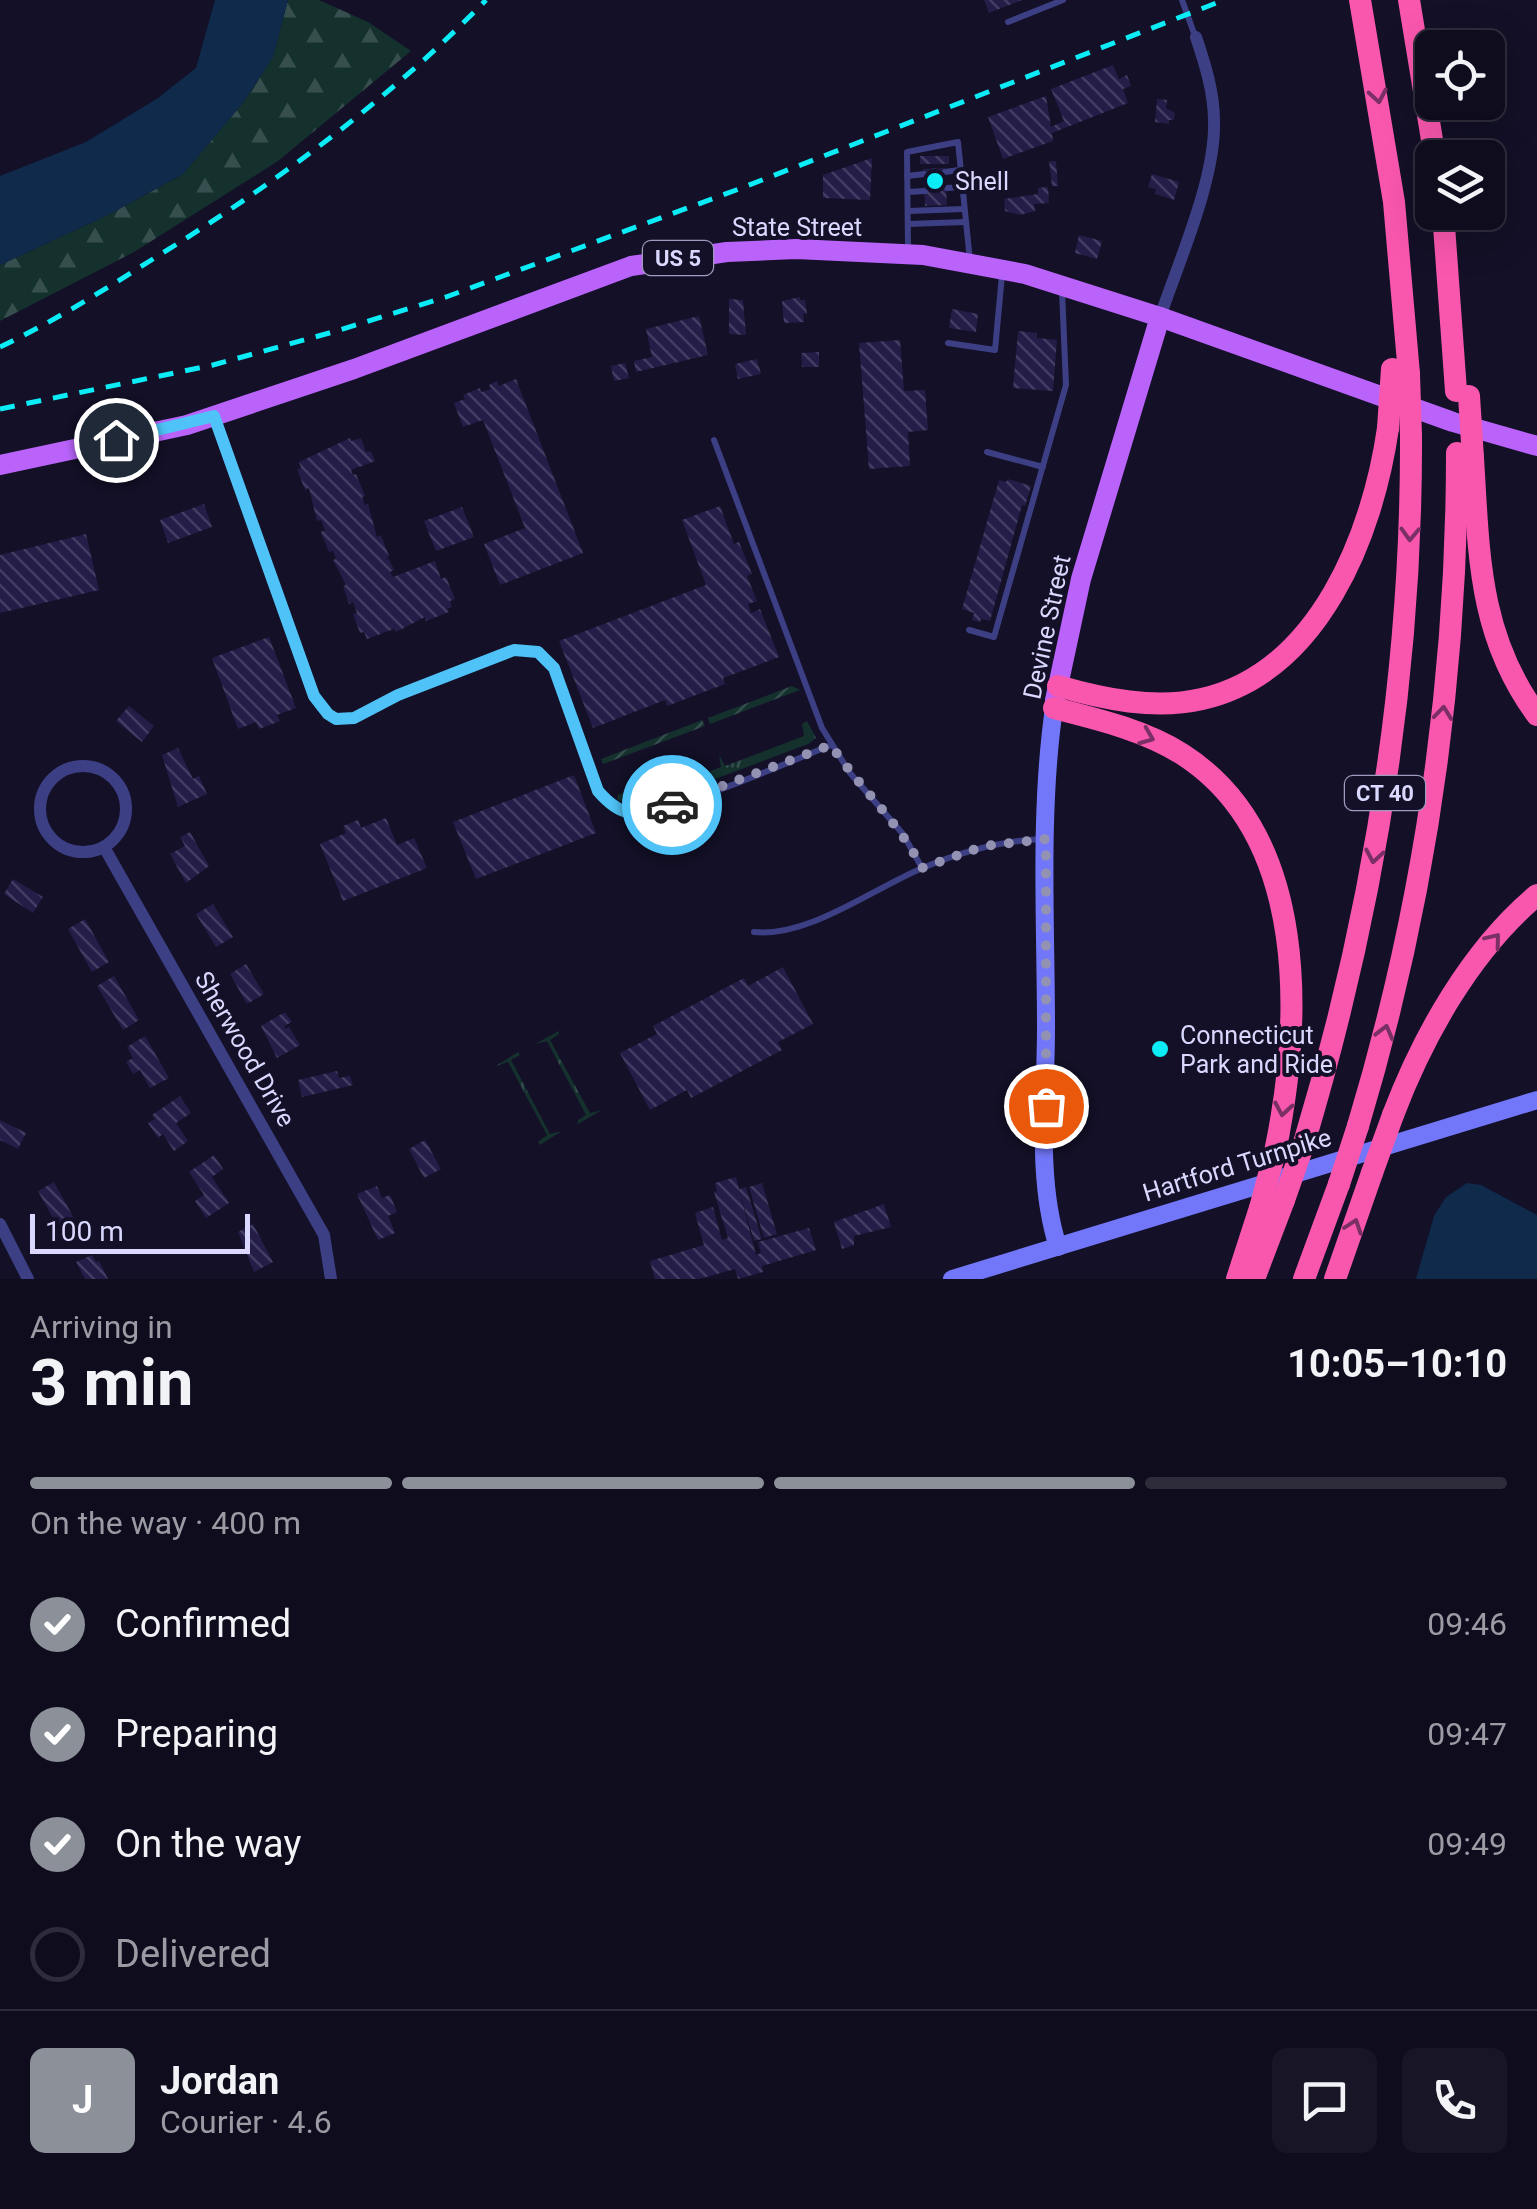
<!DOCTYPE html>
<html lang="en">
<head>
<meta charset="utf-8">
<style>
  :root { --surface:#0e0c1d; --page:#171526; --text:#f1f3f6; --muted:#9b9ba4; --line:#2e2c3b; --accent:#8c9099 }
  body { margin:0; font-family:Roboto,sans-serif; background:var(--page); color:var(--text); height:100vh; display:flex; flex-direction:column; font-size:38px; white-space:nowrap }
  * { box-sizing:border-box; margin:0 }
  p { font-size:32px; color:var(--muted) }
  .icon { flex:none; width:55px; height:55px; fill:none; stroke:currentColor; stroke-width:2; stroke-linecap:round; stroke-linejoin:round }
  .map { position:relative; height:1279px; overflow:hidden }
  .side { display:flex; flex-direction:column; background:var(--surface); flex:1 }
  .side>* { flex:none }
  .fabs { position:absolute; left:1415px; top:30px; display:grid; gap:20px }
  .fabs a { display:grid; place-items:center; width:90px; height:90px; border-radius:15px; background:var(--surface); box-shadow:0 10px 40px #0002,0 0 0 2px var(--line); font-size:50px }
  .scale { position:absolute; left:30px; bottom:25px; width:220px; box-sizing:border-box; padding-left:10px; border:5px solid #dad8fe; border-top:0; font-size:28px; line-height:35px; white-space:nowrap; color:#dad8fe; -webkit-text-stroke:8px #131027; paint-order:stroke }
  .pin { position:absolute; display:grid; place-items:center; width:85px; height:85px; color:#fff; margin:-42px; border:5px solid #fff; border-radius:50%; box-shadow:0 2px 10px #0007 }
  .courier { position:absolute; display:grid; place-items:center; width:100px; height:100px; margin:-50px; border:8px solid #4fc3f7; border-radius:50%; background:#fff; color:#222; box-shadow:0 2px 12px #0007 }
  .summary em { font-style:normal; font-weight:700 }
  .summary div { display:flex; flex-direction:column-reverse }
  .summary { display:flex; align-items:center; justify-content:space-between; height:170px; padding:0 30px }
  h1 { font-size:65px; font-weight:700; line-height:75px }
  .bar { display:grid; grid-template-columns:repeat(4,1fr); gap:15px 10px; align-content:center; height:120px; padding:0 30px }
  .bar i { height:12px; border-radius:8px; background:var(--line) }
  .bar .on { background:var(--accent) }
  .bar p { grid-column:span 4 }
  .line { display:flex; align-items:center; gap:25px; padding:0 30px; border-top:2px solid var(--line) }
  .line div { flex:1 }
  .round { display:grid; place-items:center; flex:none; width:105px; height:105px; border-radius:15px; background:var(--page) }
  ol { padding:0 30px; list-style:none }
  li { display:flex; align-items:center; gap:30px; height:110px }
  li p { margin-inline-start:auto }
  li .icon { padding:10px; border-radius:50%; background:var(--accent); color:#fff; stroke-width:4 }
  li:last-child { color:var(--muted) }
  li i { width:55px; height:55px; border:5px solid var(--line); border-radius:50% }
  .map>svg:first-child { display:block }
</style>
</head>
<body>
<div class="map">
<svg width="1537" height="1279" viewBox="0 0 1537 1279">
  <defs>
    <pattern id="grass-tufts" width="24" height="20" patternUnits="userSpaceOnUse" patternTransform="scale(2.5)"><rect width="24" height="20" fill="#14312e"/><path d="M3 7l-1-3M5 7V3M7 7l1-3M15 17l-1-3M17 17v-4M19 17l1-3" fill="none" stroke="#364e4d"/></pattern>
    <pattern id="forest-firs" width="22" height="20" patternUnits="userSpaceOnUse" patternTransform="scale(2.5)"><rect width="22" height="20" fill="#14312e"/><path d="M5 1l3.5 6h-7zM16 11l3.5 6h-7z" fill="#364e4d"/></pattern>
    <pattern id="garden-furrows" width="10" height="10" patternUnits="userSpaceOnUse" patternTransform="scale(2.5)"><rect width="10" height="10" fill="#14312e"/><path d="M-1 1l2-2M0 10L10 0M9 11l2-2" fill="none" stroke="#364e4d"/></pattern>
    <pattern id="building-back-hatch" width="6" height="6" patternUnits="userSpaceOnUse" patternTransform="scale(2.5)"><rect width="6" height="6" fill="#231d47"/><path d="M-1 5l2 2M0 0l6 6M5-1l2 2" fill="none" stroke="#423d63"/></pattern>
  </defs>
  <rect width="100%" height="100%" fill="#131027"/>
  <g fill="url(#grass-tufts)">
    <path d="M 807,721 L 816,738 L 808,744 L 665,798 L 631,806 L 617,799 L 618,795 L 629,790 L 637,799 L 721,767 L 719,755 L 725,766 L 804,736 L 802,724 Z"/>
    <path d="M 559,1031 L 559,1034 L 550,1040 L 590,1113 L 602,1110 L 578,1124 L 578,1120 L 586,1115 L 547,1041 L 535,1044 Z"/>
    <path d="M 518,1052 L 520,1055 L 511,1060 L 550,1134 L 562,1131 L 540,1145 L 538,1142 L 547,1135 L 508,1062 L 496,1066 Z"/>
  </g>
  <path fill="url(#forest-firs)" d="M 288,0 L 319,0 L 368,22 L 411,51 L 278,161 L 134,252 L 0,321 L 0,265 L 110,214 L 183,174 L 242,104 L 273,57 Z"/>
  <g fill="url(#garden-furrows)">
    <path d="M 792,686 L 800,690 L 710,724 L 708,718 Z"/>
    <path d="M 702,720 L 705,726 L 603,764 L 601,759 Z"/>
  </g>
  <g fill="#102a4b">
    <path d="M 215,0 L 288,0 L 273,57 L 242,104 L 183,174 L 110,214 L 0,265 L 0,176 L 86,142 L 158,98 L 196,68 Z"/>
    <path d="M 1467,1183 L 1481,1185 L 1537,1215 L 1537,1279 L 1416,1279 L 1434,1216 L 1446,1197 Z"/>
  </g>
  <g fill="url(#building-back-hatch)">
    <path d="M 984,0 L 1022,0 L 989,13 Z"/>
    <path d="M 1113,65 L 1119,79 L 1127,75 L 1131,86 L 1123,89 L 1128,103 L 1052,133 L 1053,141 L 1003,159 L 988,117 L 1046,96 L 1051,127 L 1064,121 L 1051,89 Z"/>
    <path d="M 1157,99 L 1167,100 L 1166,108 L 1175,113 L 1174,120 L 1169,120 L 1169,124 L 1155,122 Z"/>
    <rect x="920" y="156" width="29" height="8"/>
    <path d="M 872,158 L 870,200 L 823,198 L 823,175 Z"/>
    <path d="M 1049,161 L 1056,161 L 1058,186 L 1052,186 Z"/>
    <path d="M 945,168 L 947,205 L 925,206 L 923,169 Z"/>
    <path d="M 1152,174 L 1179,182 L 1174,200 L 1155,194 L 1156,189 L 1148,187 Z"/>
    <path d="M 1048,187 L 1049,203 L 1034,204 L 1035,211 L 1020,215 L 1005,211 L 1004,199 L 1038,194 L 1038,188 Z"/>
    <path d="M 1079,235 L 1102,241 L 1097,259 L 1075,253 Z"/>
    <path d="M 800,297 L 800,300 L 805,300 L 807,314 L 803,314 L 804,322 L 784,323 L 782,301 Z"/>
    <path d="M 729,299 L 743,300 L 746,335 L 729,334 Z"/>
    <path d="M 952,309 L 978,314 L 976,332 L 949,328 Z"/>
    <path d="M 699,316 L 708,355 L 636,372 L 634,361 L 652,357 L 646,329 Z"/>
    <path d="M 1018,331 L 1037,333 L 1037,338 L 1057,340 L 1053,391 L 1013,388 Z"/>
    <path d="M 900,340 L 904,391 L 925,390 L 928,430 L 908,432 L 910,466 L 869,469 L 859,343 Z"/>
    <path d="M 819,352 L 819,367 L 802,367 L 801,353 Z"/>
    <path d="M 757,359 L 761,374 L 738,379 L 735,364 Z"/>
    <path d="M 625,363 L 629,378 L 614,381 L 611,366 Z"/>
    <path d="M 516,379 L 583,553 L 500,585 L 484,544 L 525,528 L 483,420 L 463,427 L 454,403 L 465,399 L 463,395 L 480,388 L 481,392 L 491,389 L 489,385 L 497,381 L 499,386 Z"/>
    <path d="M 350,438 L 351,441 L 361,438 L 366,452 L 371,451 L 375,461 L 351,470 L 353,475 L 356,474 L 365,496 L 362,497 L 365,505 L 368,504 L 377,537 L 381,535 L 389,556 L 386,560 L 389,559 L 394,570 L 390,572 L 393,577 L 435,561 L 441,579 L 446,577 L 455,599 L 450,601 L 452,607 L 447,609 L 449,612 L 426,621 L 425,617 L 396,632 L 394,629 L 367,639 L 364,632 L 360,633 L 353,614 L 357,613 L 353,602 L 349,604 L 343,586 L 346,585 L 333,560 L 336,559 L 333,551 L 329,552 L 321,532 L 325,530 L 321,520 L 317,521 L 309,488 L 305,490 L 297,469 L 301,468 L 299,462 Z"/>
    <path d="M 1008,479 L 1031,486 L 1025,506 L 1022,505 L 990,621 L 981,619 L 980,622 L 972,620 L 974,613 L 962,609 L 999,480 L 1006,482 Z"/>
    <path d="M 204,504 L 212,527 L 168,543 L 160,520 Z"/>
    <path d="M 720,506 L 734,544 L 739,542 L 752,574 L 747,576 L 757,601 L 748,604 L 751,613 L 760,609 L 779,657 L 723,678 L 725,684 L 667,706 L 665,700 L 593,728 L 559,641 L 706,585 L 682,520 Z"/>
    <path d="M 462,507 L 474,537 L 436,551 L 424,521 Z"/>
    <path d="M 86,534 L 99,590 L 0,613 L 0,555 Z"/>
    <path d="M 269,637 L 296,708 L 277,715 L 280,721 L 259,729 L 256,722 L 238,729 L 212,658 Z"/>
    <path d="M 129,706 L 154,726 L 142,742 L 116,721 Z"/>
    <path d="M 178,748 L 193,779 L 199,776 L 207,794 L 178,807 L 162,755 Z"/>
    <path d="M 574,775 L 596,833 L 476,879 L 453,822 Z"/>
    <path d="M 386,818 L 397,845 L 414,838 L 427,868 L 343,901 L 320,844 L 346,833 L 343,826 L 358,820 L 361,828 Z"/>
    <path d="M 190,832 L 209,866 L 186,883 L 170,854 L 185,846 L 180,837 Z"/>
    <path d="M 13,879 L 43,897 L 33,913 L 4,894 Z"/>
    <path d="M 213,904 L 233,937 L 216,947 L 196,914 Z"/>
    <path d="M 85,919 L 109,962 L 92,972 L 68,929 Z"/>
    <path d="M 246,964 L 264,994 L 247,1004 L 230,974 Z"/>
    <path d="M 783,967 L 813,1024 L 778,1042 L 782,1050 L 691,1098 L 687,1090 L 650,1110 L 620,1053 L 657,1034 L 653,1026 L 744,978 L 748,986 Z"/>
    <path d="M 114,976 L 139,1020 L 123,1030 L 97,986 Z"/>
    <path d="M 285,1012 L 292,1022 L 284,1026 L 286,1029 L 289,1027 L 300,1045 L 277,1058 L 261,1026 Z"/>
    <path d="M 145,1036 L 169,1078 L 150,1088 L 140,1070 L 133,1074 L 126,1062 L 133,1058 L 127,1047 Z"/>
    <path d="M 337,1071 L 339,1078 L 350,1076 L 353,1085 L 302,1097 L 298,1080 Z"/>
    <path d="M 180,1096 L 191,1113 L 176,1123 L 188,1141 L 174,1151 L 163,1134 L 158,1138 L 148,1123 L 155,1119 L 152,1115 Z"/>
    <path d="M 0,1120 L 26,1133 L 18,1149 L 0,1140 Z"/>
    <path d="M 425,1140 L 441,1169 L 424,1178 L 409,1149 Z"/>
    <path d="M 214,1155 L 223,1169 L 212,1177 L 229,1203 L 206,1218 L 195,1201 L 204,1195 L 189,1172 Z"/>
    <path d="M 736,1177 L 756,1255 L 761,1253 L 758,1242 L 809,1228 L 816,1250 L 762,1266 L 763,1272 L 738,1279 L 735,1269 L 699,1279 L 655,1279 L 650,1261 L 704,1245 L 695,1213 L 713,1207 L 722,1240 L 728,1238 L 714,1192 L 717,1191 L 715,1183 Z"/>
    <path d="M 54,1182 L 76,1222 L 60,1231 L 38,1191 Z"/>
    <path d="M 762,1183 L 777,1234 L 764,1238 L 749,1187 Z"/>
    <path d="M 377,1186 L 382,1198 L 390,1195 L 397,1212 L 388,1216 L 395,1233 L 378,1240 L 357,1194 Z"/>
    <path d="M 746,1187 L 762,1239 L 754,1241 L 739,1189 Z"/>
    <path d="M 884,1204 L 891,1227 L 854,1236 L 854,1245 L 842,1249 L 834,1222 Z"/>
    <path d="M 253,1224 L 273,1262 L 254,1272 L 238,1232 Z"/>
    <path d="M 92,1255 L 96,1262 L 99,1261 L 108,1279 L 85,1279 L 76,1262 Z"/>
  </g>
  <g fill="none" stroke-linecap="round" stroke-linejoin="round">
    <g stroke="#3d3f84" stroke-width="6">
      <path d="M 1182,0 L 1195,36"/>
      <path d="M 1008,22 L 1063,0"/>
      <path d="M 945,172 L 959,170"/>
      <path d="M 907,176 L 924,174"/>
      <path d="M 947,188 L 961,187"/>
      <path d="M 908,192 L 925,191"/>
      <path d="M 908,211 L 964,209"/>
      <path d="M 908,224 L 965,222"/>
      <path d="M 908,248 L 907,152 L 958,142 L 970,261"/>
      <path d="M 948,343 L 995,350 L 1002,275"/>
      <path d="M 214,418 L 314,696 C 319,708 328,718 342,719 C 362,721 380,705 397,695 C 415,685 499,651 518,649 C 587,642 562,805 629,814 C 661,818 794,760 831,745"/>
      <path d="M 714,440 L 822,728 L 850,773 L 903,834 L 922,868"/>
      <path d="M 987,452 L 1043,467"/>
      <path d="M 969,630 L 994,637 L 1066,385 L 1062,291"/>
      <path d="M 754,932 C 809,938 875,887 925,867 C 964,851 1002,840 1045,839"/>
    </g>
    <g stroke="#3d3f84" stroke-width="12">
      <path d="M 1160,317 C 1179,261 1216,178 1214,121 C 1214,92 1205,64 1196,37"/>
      <circle cx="83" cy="809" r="43"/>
      <path d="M 104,847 L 324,1235 L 331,1279"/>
      <path d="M 0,1224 L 28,1279"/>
    </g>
    <g stroke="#7277fa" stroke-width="18">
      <path d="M 1054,708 C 1039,813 1046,922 1046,1028 C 1046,1099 1036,1178 1058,1247"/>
      <path d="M 952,1279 L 1537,1100"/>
    </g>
    <g stroke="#b963fa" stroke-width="20">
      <path d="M 0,465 L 187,425 L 354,369 L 631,266 L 727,252 L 796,249 L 923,255 L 1025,274 L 1160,317 L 1453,422 L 1537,446"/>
      <path d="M 1055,700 L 1081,579 L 1160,317"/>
    </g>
    <g stroke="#f957ae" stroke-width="22">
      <path d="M 1360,0 L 1394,202 L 1409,374"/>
      <path d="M 1409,0 L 1435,158"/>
      <path d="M 1443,212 L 1456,391"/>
      <path d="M 1473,458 C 1479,553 1478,635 1537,715"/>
      <path d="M 1058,686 C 1103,699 1155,710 1202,699 C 1320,672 1373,533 1388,428"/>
      <path d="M 1054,708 C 1097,719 1144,730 1182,754 C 1310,836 1302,1022 1275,1152"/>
      <path d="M 1393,1115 C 1423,1036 1471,950 1537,895"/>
      <path d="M 1358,1126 C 1424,907 1457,682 1457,453"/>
      <path d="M 1304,1143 C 1373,913 1412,676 1411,436"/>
      <path d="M 1237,1279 L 1260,1208"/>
      <path d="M 1254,1279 L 1284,1200"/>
      <path d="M 1304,1279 L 1339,1184"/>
      <path d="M 1335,1279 L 1372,1173"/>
    </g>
    <g stroke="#0becf7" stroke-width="5" stroke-dasharray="15 12" stroke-linecap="butt">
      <path d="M 0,347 C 53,322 104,290 153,259 C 273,185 388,101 486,0"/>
      <path d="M 0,409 L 213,365 L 333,332 L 446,297 L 739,189 L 1224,0"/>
    </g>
    <g stroke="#f957ae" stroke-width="22">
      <path d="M 1409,374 L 1411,436"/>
      <path d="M 1469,396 L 1473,458"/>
      <path d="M 1388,428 L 1392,369"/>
      <path d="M 1372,1173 L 1393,1115"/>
      <path d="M 1339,1184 L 1358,1126"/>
      <path d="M 1284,1200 L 1304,1143"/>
      <path d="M 1260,1208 L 1275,1152"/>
    </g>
  </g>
  <defs><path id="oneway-chevron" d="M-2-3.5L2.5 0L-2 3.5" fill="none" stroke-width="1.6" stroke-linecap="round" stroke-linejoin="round" transform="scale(2.5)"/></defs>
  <g stroke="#7a3064">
    <use href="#oneway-chevron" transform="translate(1378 96) rotate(80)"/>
    <use href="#oneway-chevron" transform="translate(1410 534) rotate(92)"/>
    <use href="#oneway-chevron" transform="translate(1443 713) rotate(-84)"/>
    <use href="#oneway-chevron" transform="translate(1147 737) rotate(22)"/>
    <use href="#oneway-chevron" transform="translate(1374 856) rotate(100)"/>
    <use href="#oneway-chevron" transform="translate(1494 940) rotate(-51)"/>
    <use href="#oneway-chevron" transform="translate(1385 1032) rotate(-75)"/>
    <use href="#oneway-chevron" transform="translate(1283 1109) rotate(100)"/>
    <use href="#oneway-chevron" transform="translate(1354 1226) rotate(-71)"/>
  </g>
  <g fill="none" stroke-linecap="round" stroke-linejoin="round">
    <path stroke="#9492b3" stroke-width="10" stroke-dasharray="0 18" d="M 672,805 L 831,745 C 859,787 899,822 922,868 L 984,846 L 1046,839 L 1046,1106"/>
    <path stroke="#4fc3f7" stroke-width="12" d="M 116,440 L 214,416 L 314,696 L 328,714 L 336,719 L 354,718 L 398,695 L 514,650 L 538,652 L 554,668 L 598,791 C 624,821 637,814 672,805"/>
  </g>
  <g fill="#0becf7" stroke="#131027" stroke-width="4">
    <circle cx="935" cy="181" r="10"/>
    <circle cx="1160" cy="1049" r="10"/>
  </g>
  <g text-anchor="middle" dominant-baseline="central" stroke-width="8" stroke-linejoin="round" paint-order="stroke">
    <g fill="#131027" stroke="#9e9cbe" stroke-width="2.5">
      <rect x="643" y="241" width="70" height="34" rx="8"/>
      <rect x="1345" y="776" width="80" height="34" rx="8"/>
    </g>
    <g font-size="22" font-weight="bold" fill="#dad8fe">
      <text x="678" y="258">US 5</text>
      <text x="1385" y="793">CT 40</text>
    </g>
    <g font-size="25" fill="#dad8fe" stroke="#131027" text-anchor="start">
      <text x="955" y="181">Shell</text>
      <text x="1180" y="1035">Connecticut<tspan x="1180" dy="29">Park and Ride</tspan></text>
    </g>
    <g font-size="25" fill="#dad8fe" stroke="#131027">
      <text x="797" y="227">State Street</text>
      <text transform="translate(1047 627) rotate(-78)">Devine Street</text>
      <text transform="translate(245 1049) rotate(60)">Sherwood Drive</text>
      <text transform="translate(1237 1165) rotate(-17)">Hartford Turnpike</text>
    </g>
  </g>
</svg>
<div class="fabs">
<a><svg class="icon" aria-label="locate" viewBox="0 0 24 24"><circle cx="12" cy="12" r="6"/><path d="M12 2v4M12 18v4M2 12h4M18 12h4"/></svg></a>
<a><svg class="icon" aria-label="layers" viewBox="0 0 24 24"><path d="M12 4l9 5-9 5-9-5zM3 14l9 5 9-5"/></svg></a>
</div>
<div class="scale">100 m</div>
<div class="pin" style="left:1046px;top:1106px;background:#ea580c"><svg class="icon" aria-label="bag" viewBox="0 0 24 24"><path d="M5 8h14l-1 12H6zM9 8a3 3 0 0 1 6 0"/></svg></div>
<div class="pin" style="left:116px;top:440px;background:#1f2937"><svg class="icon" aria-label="home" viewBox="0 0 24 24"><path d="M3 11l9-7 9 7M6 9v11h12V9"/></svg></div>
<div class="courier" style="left:672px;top:805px"><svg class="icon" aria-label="car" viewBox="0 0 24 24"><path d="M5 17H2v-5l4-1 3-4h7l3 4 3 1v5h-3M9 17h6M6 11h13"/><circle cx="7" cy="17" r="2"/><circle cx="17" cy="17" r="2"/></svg></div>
</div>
<section class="side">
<div class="summary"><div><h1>3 min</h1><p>Arriving in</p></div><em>10:05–10:10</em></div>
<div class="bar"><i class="on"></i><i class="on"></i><i class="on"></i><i></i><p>On the way · 400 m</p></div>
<ol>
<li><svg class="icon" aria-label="check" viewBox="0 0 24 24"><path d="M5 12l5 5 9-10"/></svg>Confirmed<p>09:46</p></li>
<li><svg class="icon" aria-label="check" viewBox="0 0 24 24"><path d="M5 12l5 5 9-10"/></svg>Preparing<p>09:47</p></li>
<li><svg class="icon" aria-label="check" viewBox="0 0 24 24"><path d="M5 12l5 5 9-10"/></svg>On the way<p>09:49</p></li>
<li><i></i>Delivered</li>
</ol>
<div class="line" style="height:180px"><b class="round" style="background:var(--accent);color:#fff">J</b><div><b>Jordan</b><p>Courier · 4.6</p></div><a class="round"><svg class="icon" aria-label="chat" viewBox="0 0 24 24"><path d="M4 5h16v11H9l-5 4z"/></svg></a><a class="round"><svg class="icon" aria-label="phone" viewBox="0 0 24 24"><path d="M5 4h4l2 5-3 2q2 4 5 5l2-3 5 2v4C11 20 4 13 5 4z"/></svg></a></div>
</section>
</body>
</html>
